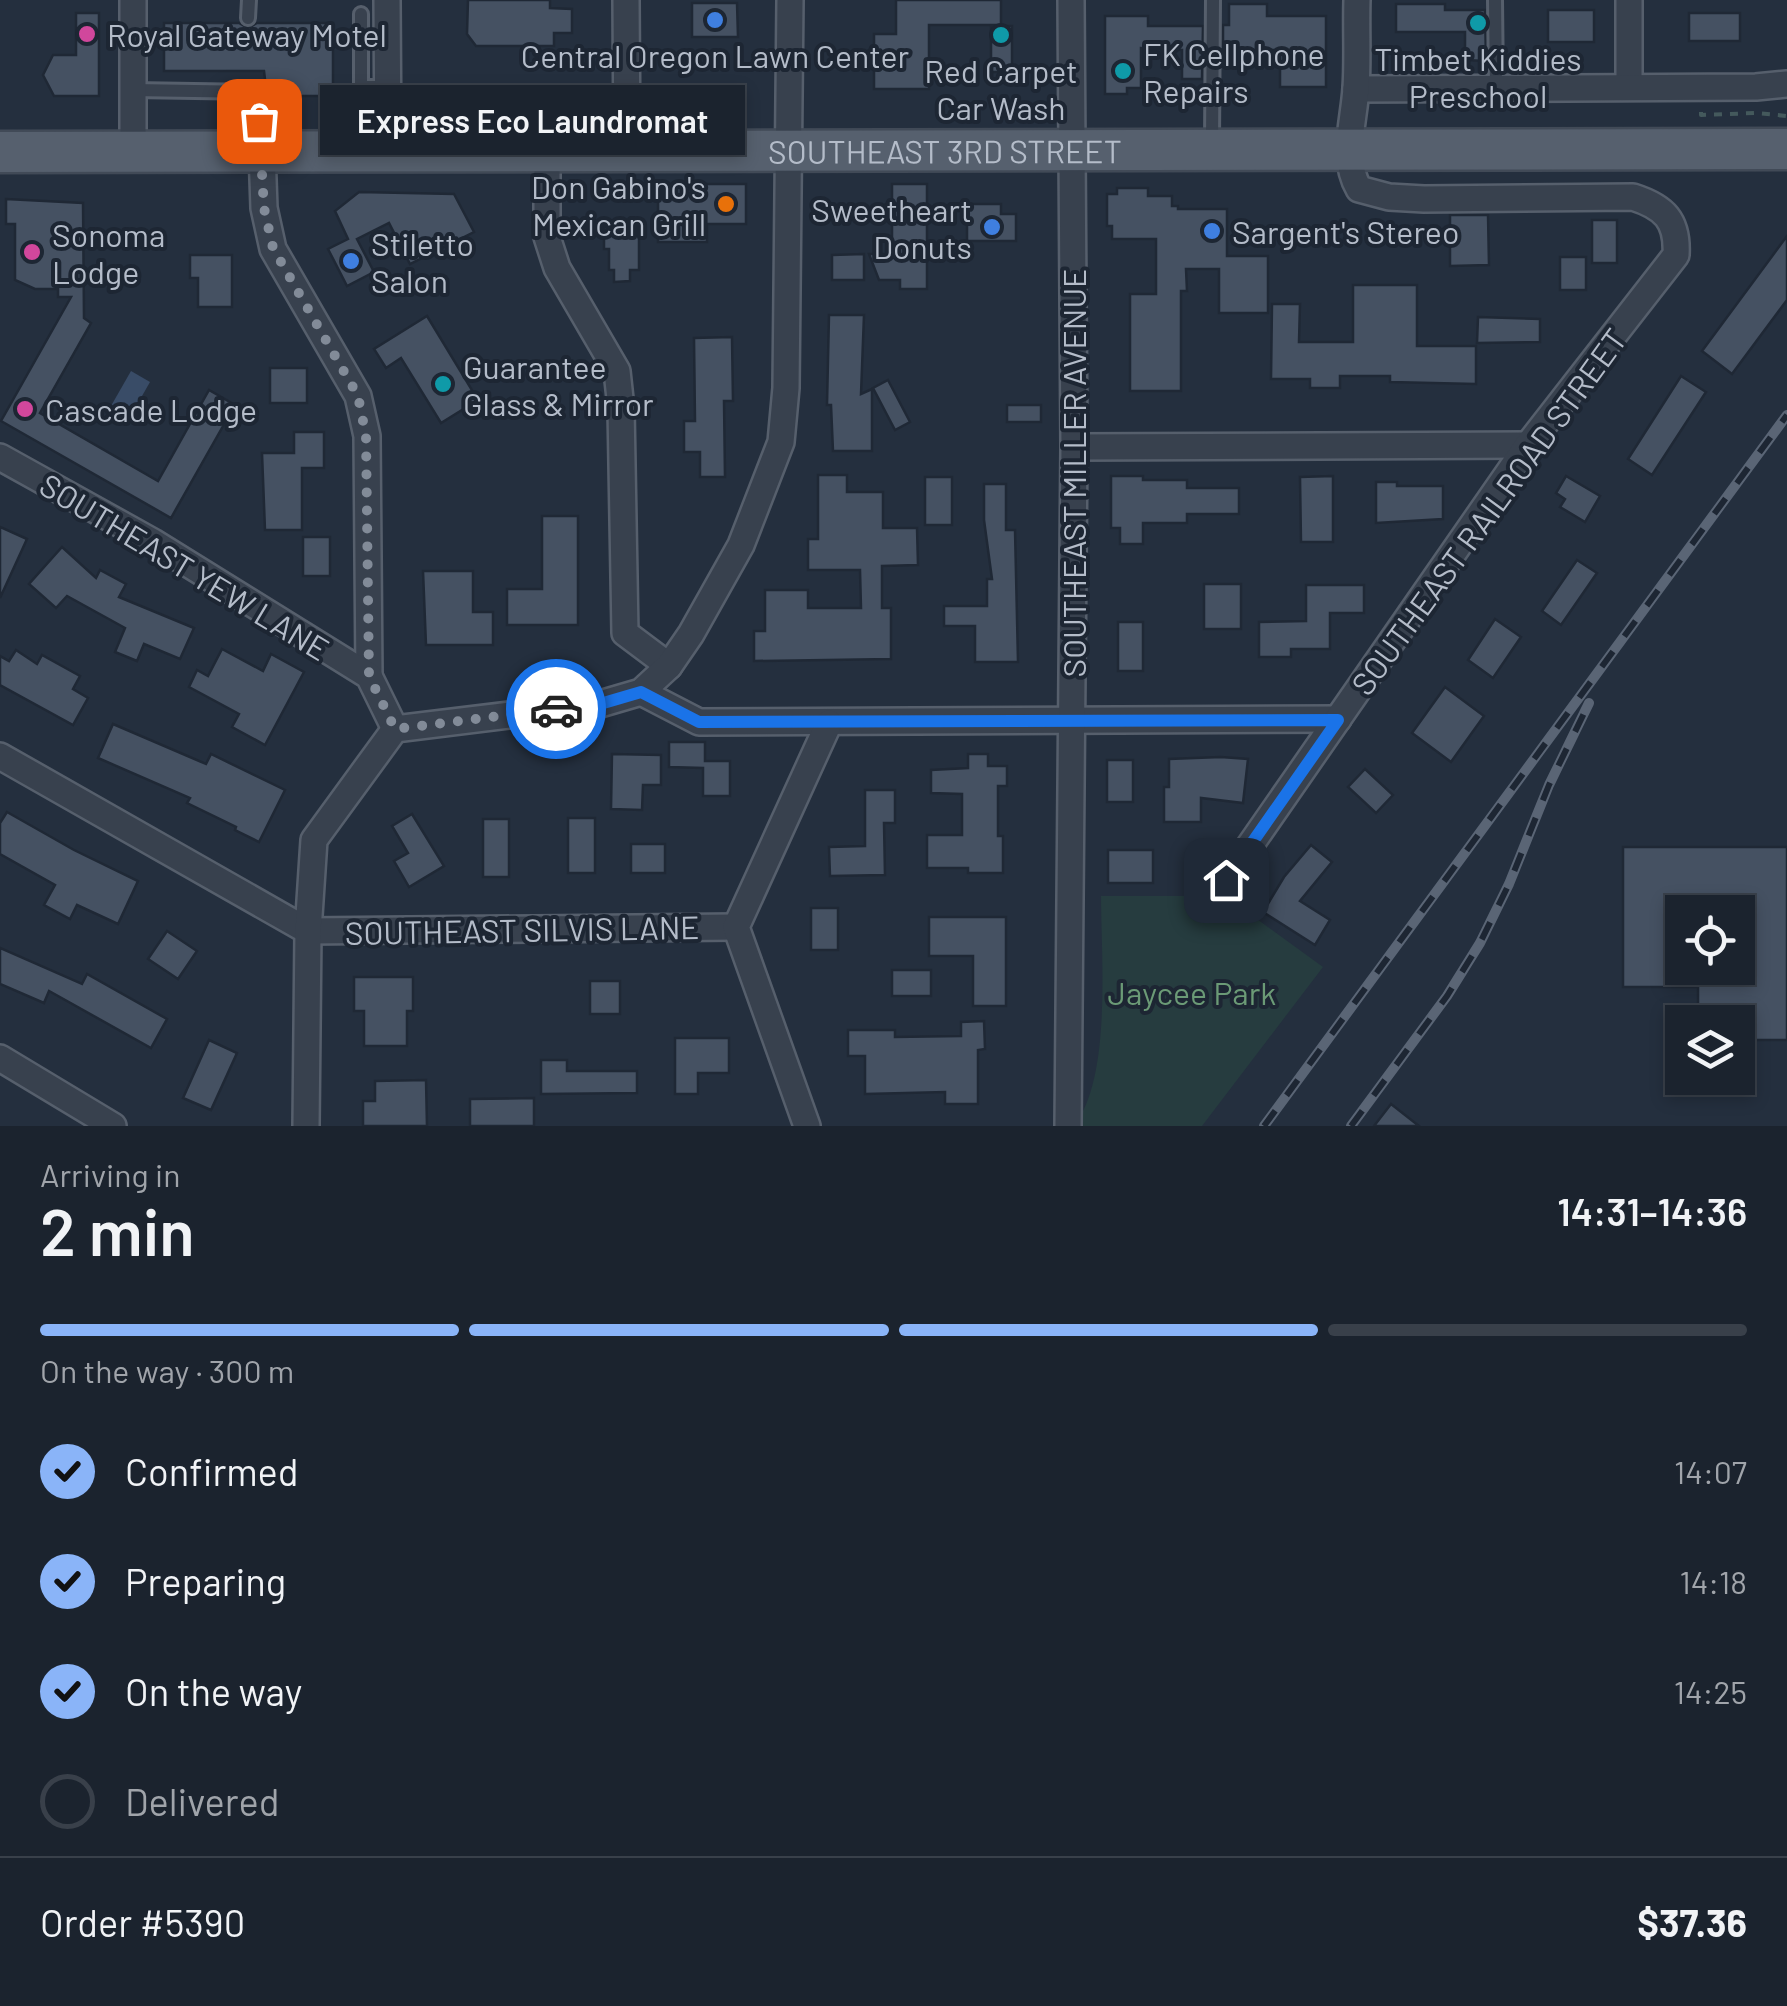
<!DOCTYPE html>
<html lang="en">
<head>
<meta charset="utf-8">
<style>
  :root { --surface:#1b232e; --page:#242b36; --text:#f1f3f6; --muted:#a0a4aa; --line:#39404a; --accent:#8ab4f8 }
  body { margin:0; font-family:Barlow,sans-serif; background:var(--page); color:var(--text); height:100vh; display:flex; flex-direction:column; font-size:38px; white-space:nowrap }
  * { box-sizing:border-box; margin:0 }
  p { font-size:32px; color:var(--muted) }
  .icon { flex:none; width:55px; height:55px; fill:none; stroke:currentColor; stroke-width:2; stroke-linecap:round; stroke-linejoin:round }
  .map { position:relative; height:1126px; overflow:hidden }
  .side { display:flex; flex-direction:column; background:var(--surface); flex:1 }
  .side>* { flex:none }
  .buttons { position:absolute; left:1665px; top:895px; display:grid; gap:20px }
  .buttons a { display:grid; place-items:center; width:90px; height:90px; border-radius:0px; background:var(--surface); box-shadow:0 5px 15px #0003,0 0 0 2px var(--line); font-size:50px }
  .pin { position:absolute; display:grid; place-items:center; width:85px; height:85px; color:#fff; margin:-42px; border-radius:20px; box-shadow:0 5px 15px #0006 }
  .courier { position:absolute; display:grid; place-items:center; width:100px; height:100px; margin:-50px; border:8px solid #1a73e8; border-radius:50%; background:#fff; color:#222; box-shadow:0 2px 12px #0007 }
  .bubble { position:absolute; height:70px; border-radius:0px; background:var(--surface); box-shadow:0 5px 15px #0003,0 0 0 2px var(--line); font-size:32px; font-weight:600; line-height:70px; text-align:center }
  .summary em { font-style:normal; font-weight:600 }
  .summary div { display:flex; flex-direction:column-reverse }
  .summary { display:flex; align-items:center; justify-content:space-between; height:170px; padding:0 40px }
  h1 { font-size:65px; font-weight:600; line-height:75px }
  .bar { display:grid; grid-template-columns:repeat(4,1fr); gap:15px 10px; align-content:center; height:120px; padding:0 40px }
  .bar i { height:12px; border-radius:8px; background:var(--line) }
  .bar .active { background:var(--accent) }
  .bar p { grid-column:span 4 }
  .line { display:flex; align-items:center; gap:25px; padding:0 40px; border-top:2px solid var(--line) }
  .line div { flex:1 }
  ol { padding:0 40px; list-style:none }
  li { display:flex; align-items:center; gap:30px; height:110px }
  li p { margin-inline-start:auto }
  li .icon { padding:10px; border-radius:50%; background:var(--accent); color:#111; stroke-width:4 }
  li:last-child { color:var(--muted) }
  li i { width:55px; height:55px; border:5px solid var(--line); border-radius:50% }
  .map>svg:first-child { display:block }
</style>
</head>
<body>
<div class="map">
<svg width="1787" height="1126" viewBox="0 0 1787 1126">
  <rect width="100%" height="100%" fill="#242f3e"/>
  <path fill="#263c3f" d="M 1101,896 L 1189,896 L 1243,909 L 1323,967 L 1202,1126 L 1074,1126 C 1112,1077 1101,957 1101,896 Z"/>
  <path fill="#394c67" d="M 131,371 L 150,382 L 130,417 L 111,406 Z"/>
  <g fill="#455162" stroke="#1f2835" stroke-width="2.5" fill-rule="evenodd">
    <path d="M 468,0 L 550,0 L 550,8 L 572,9 L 572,33 L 554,33 L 554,46 L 476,46 L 467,34 Z"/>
    <path d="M 896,0 L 1001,0 L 1001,25 L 929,25 L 929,89 L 874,89 L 874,34 L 896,34 Z"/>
    <path d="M 692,3 L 737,3 L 738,37 L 692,37 Z"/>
    <path d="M 1229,4 L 1267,4 L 1267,16 L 1326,16 L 1326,87 L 1280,87 L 1280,50 L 1223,50 L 1223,25 L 1229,25 Z"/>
    <path d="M 1396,4 L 1445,4 L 1445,10 L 1485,10 L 1486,61 L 1465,60 L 1465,32 L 1396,32 Z"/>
    <rect x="1548" y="10" width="46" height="32"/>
    <path d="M 76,13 L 99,13 L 99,96 L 54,96 L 43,75 L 53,55 L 76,55 Z"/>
    <rect x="1689" y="13" width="51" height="28"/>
    <path d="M 1105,16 L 1148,16 L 1148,26 L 1203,26 L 1202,79 L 1182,79 L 1182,50 L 1141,48 L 1141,88 L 1127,88 L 1127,94 L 1105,94 Z"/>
    <path d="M 164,23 L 239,23 L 248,28 L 257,23 L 333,23 L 333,96 L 267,96 L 264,71 L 164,71 Z"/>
    <rect x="991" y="26" width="21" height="46"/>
    <path d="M 658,184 L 746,184 L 746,224 L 707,224 L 707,242 L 658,242 Z"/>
    <path d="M 892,184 L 927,184 L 927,289 L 900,289 L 900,280 L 879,280 L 869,254 L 892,254 Z"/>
    <path d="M 1117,188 L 1148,188 L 1148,196 L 1172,196 L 1172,206 L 1178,206 L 1178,209 L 1227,209 L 1227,256 L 1268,256 L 1268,313 L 1219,313 L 1219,269 L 1186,269 L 1187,291 L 1181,291 L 1181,391 L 1130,391 L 1130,294 L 1156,294 L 1156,239 L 1112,239 L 1112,226 L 1107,226 L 1107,194 L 1117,194 Z"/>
    <path d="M 359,192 L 454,194 L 474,232 L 410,264 L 389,223 L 357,239 L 374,272 L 347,286 L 328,249 L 348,239 L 335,211 Z"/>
    <path d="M 6,199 L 83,203 L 84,318 L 91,323 L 40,413 L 158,481 L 209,390 L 235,405 L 171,518 L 1,421 L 71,297 L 58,297 L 58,289 L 35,289 L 15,280 L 15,224 L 6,224 Z"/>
    <path d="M 967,204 L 1001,204 L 1001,214 L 1016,214 L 1016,241 L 967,241 Z"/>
    <path d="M 1450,215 L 1488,215 L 1489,265 L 1450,266 Z"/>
    <rect x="1592" y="220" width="25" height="43"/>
    <path d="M 604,227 L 639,227 L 639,270 L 630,270 L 630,281 L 614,282 L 614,270 L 609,270 L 609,249 L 604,249 Z"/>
    <path d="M 1787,236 L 1787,300 L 1732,374 L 1702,351 Z"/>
    <path d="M 864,254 L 864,280 L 832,280 L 832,255 Z"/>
    <path d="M 190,255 L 232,255 L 232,307 L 198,307 L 198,278 L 190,278 Z"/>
    <rect x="1560" y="257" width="26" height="33"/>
    <path d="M 1353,285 L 1417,285 L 1417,346 L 1476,346 L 1476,384 L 1390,382 L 1390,376 L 1340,376 L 1340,388 L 1310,388 L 1310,379 L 1271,379 L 1272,304 L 1300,304 L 1299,342 L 1353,342 Z"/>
    <path d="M 829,315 L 864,315 L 861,394 L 872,389 L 872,451 L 833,451 L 831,405 L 827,405 Z"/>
    <path d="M 427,316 L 478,400 L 441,423 L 401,358 L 386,368 L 374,349 Z"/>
    <path d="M 1478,317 L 1540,319 L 1540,342 L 1477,343 Z"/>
    <path d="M 732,337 L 733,401 L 724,401 L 725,477 L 700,477 L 700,452 L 684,452 L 684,421 L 695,421 L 694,338 Z"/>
    <rect x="270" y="368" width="37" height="35"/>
    <path d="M 1681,376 L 1706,392 L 1652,475 L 1628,459 Z"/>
    <path d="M 888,380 L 910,422 L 895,430 L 873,388 Z"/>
    <rect x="1007" y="405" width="34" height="17"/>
    <path d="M 294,432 L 324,432 L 324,468 L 302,468 L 302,530 L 265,530 L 262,453 L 294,453 Z"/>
    <path d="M 818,475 L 847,475 L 847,492 L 883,492 L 883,528 L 917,528 L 918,565 L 882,566 L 882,608 L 891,608 L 891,659 L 754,661 L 754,631 L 765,631 L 765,590 L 808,590 L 808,608 L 861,608 L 860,570 L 808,570 L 808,539 L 818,539 Z"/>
    <path d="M 1111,476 L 1143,476 L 1143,480 L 1187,480 L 1187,488 L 1239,488 L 1239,514 L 1187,514 L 1187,523 L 1143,523 L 1143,544 L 1120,544 L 1120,528 L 1111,528 Z"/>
    <path d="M 1333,476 L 1333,542 L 1301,542 L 1300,477 Z"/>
    <path d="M 1566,476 L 1600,496 L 1585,522 L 1560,507 L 1565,499 L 1556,493 Z"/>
    <rect x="925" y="477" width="27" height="48"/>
    <path d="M 1376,482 L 1397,482 L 1397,486 L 1443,486 L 1443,519 L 1376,523 Z"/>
    <path d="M 984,484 L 1006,484 L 1006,530 L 1015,530 L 1018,662 L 975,662 L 975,626 L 944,626 L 944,606 L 987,606 L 987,579 L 992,579 L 984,520 Z"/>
    <path d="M 542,516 L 578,516 L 578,625 L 507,625 L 507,589 L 542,589 Z"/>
    <path d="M 0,527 L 27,539 L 0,598 Z"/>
    <rect x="303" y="537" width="27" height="39"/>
    <path d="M 62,547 L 96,578 L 100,570 L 126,584 L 119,597 L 194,628 L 180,659 L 144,644 L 137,661 L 115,652 L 125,628 L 67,596 L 56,608 L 29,584 Z"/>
    <path d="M 1577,560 L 1597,573 L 1561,625 L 1542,611 Z"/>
    <path d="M 423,571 L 473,571 L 473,612 L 493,612 L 493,645 L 426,645 Z"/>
    <rect x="1204" y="584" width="37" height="45"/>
    <path d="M 1306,585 L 1364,585 L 1364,613 L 1330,613 L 1330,649 L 1291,649 L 1291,657 L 1259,657 L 1259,622 L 1306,621 Z"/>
    <path d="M 1495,619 L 1521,637 L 1493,678 L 1468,660 Z"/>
    <rect x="1118" y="622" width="25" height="49"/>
    <path d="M 222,649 L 263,671 L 271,654 L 304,672 L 265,745 L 232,727 L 239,714 L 189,687 L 197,670 L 208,676 Z"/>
    <path d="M 16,650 L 37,664 L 42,655 L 80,676 L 73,689 L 88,698 L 73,725 L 0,685 L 0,656 L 9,661 Z"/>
    <path d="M 1445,687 L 1484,716 L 1451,762 L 1412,733 Z"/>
    <path d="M 113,724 L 206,764 L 211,754 L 285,790 L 259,842 L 235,830 L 236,827 L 187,803 L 190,798 L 98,758 Z"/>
    <path d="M 669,742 L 705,742 L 705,761 L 730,761 L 730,796 L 703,796 L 703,768 L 669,767 Z"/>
    <path d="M 612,754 L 661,755 L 661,785 L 643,785 L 642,810 L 611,809 Z"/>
    <path d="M 968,754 L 988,754 L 988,766 L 1007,766 L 1007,786 L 998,786 L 998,836 L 1003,836 L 1003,873 L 968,873 L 968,868 L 927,868 L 927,835 L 962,835 L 962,794 L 931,793 L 931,770 L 968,768 Z"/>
    <path d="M 1221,757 L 1248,759 L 1243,803 L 1201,798 L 1201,822 L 1164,822 L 1164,787 L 1169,787 L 1169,759 Z"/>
    <rect x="1107" y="760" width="26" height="42"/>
    <path d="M 1365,769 L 1393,795 L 1376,813 L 1348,787 Z"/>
    <path d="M 865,790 L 895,790 L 895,823 L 884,823 L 885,875 L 830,876 L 829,847 L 865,846 Z"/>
    <path d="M 7,812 L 74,850 L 138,881 L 118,924 L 77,905 L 70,919 L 44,905 L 55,885 L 0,854 L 0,823 Z"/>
    <path d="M 412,814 L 444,866 L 409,887 L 394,861 L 408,853 L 392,826 Z"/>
    <rect x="568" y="818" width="27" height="55"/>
    <rect x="483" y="819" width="26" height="58"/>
    <rect x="631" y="844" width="34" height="29"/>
    <path d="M 1311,845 L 1332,862 L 1300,901 L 1330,920 L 1315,945 L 1263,912 L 1284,877 Z"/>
    <path d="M 1623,847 L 1787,847 L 1787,1040 L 1738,1040 L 1738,1022 L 1713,1022 L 1713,1011 L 1698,1011 L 1698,987 L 1623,987 ZM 1682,912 L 1738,912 L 1738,968 L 1682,968 Z"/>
    <rect x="1108" y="850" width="45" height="33"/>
    <rect x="811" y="908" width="27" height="42"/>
    <path d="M 929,917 L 1006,917 L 1006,1006 L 973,1006 L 973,956 L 929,956 Z"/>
    <path d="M 167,931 L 197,951 L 178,979 L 148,959 Z"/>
    <path d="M 0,948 L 82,984 L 87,974 L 167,1019 L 151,1048 L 49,991 L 44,1003 L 0,984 Z"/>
    <rect x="892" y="970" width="39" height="26"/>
    <path d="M 354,977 L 413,977 L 413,1011 L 407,1011 L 407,1046 L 364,1046 L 364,1011 L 354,1011 Z"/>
    <rect x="590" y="981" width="30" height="33"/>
    <path d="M 984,1021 L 985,1049 L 978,1050 L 978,1104 L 945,1104 L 945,1092 L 865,1094 L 865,1056 L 848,1056 L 848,1030 L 895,1030 L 895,1037 L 961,1036 L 961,1022 Z"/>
    <path d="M 675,1038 L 729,1038 L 729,1073 L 698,1073 L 698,1094 L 675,1094 Z"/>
    <path d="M 209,1040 L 237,1053 L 211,1110 L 183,1098 Z"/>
    <path d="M 541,1060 L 567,1060 L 567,1071 L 637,1071 L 637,1093 L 541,1094 Z"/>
    <path d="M 426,1080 L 427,1126 L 363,1126 L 363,1101 L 375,1101 L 375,1081 Z"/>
    <path d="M 534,1098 L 534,1126 L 470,1126 L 470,1099 Z"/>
    <path d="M 1391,1104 L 1419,1126 L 1374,1126 Z"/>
  </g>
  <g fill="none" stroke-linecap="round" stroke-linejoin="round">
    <defs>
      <g id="lane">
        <path d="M 1495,0 L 1496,87"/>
        <path d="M 361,14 L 361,87 L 387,87"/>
        <path d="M 248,18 L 249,0"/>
        <path d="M 133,90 L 257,92 L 261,145"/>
        <path d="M 1212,142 L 1213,0"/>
      </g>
      <g id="street">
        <path d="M 387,0 L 388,151"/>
        <path d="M 626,0 L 627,151"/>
        <path d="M 1629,86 L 1629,0"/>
        <path d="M 1356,89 L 1756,87 L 1787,84"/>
        <path d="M 133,151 L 133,0"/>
        <path d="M 262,151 L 264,208 L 273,249 L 358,396 L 367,436 L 369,676"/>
        <path d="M 547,151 L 547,237 L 557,268 L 617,371 L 621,408 L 625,633 L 669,666"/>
        <path d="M 1074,447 L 1528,445"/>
        <path d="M 0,457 L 153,542 L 369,676 L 395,729"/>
        <path d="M 641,692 L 699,722 L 1338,719"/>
        <path d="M 0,756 L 308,931 L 736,927"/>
        <path d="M 1226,880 L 1528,445 L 1676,255 C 1678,220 1664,207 1633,197 L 1424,199 L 1389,197 L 1359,189 C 1341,158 1354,122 1356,88 C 1358,59 1356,29 1357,0"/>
        <path d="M 0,1058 L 113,1126"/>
        <path d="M 306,1126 L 308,931 L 314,840 L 395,729 L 600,704 L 641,692 L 669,666 L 691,634 L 741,545 L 781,442 L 786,388 L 790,0"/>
        <path d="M 807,1126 L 736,927 L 829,723"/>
        <path d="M 1068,1126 L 1074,447 L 1071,0"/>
      </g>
      <g id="primary">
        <path id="s1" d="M 0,152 L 1787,149"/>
      </g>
    </defs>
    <use href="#lane" stroke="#565f6c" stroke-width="18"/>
    <use href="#street" stroke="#565f6c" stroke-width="30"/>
    <use href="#primary" stroke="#414a57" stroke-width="45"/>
    <path stroke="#44595c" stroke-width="4" stroke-dasharray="8 8" stroke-linecap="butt" d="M 1701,112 L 1701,115 L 1756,113 L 1787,116"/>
    <use href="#lane" stroke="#38414e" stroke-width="12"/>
    <use href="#street" stroke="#38414e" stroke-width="25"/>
    <use href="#primary" stroke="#56606e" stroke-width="40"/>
    <defs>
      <g id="rail">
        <path d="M 1264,1126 L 1787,415"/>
        <path d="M 1351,1126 L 1447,996 L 1480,943 L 1509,884 L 1549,785 L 1589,703"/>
      </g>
    </defs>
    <use href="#rail" stroke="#5a6575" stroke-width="10"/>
    <use href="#rail" stroke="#1d2633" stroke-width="6" stroke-dasharray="19" stroke-linecap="butt"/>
  </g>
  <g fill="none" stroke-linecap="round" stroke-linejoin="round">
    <path stroke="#828b98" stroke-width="10" stroke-dasharray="0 18" d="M 259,121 L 264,208 L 273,248 L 358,396 L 366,436 L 369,676 L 395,729 L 556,709"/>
    <path stroke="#1a73e8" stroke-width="12" d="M 556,709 L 600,704 L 641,692 L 699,722 L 1338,720 L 1226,880"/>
  </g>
  <g fill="#3f7fe0" stroke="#1d2633" stroke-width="4">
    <circle cx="715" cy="20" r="10"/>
    <circle cx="992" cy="227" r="10"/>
    <circle cx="1212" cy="231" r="10"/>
    <circle cx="351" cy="261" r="10"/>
  </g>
  <g fill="#0f9aa8" stroke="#1d2633" stroke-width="4">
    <circle cx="1478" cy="23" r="10"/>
    <circle cx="1001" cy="35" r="10"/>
    <circle cx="1123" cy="71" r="10"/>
    <circle cx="443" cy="384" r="10"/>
  </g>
  <g fill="#d1479c" stroke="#1d2633" stroke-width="4">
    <circle cx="87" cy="34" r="10"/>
    <circle cx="32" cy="252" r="10"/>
    <circle cx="25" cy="409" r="10"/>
  </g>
  <circle fill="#e8710a" stroke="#1d2633" stroke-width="4" cx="726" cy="204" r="10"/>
  <g text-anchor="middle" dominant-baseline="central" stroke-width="8" stroke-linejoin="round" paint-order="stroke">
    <g font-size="32" fill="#b4bcc9" stroke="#1d2633" text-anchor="start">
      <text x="107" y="34">Royal Gateway Motel</text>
      <text x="1143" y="53">FK Cellphone<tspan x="1143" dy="37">Repairs</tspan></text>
      <text x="715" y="55" text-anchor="middle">Central Oregon Lawn Center</text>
      <text x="1478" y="58" text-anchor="middle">Timbet Kiddies<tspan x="1478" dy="37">Preschool</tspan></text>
      <text x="1001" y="70" text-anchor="middle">Red Carpet<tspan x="1001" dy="37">Car Wash</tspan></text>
      <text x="706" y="186" text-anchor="end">Don Gabino's<tspan x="706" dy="37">Mexican Grill</tspan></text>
      <text x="972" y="209" text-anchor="end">Sweetheart<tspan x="972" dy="37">Donuts</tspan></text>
      <text x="1232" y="231">Sargent's Stereo</text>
      <text x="52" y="234">Sonoma<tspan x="52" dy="37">Lodge</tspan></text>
      <text x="371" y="243">Stiletto<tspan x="371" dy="37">Salon</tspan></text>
      <text x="463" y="366">Guarantee<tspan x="463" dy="37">Glass &amp; Mirror</tspan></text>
      <text x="45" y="409">Cascade Lodge</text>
    </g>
    <g font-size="32" fill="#b4bcc9" stroke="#1d2633">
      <text stroke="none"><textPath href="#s1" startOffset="945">SOUTHEAST 3RD STREET</textPath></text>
      <text transform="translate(1073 473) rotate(-90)">SOUTHEAST MILLER AVENUE</text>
      <text transform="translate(1488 511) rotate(-54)">SOUTHEAST RAILROAD STREET</text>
      <text transform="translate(185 566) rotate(31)">SOUTHEAST YEW LANE</text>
      <text transform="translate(522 929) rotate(-1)">SOUTHEAST SILVIS LANE</text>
    </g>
    <g font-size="32" fill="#6b9a76" stroke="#1d2633">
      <text x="1192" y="992">Jaycee Park</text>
    </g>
  </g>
</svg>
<div class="buttons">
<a><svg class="icon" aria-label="locate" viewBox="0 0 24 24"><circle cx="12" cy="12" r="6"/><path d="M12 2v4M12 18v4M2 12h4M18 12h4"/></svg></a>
<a><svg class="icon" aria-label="layers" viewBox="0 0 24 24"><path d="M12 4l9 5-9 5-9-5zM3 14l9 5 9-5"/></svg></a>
</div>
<div class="pin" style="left:259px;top:121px;background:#ea580c"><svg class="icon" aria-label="bag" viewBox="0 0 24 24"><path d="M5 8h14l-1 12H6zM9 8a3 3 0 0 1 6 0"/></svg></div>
<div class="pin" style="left:1226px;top:880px;background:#1f2937"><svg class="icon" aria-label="home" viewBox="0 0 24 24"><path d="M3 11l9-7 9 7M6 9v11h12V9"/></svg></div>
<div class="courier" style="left:556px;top:709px"><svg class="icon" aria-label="car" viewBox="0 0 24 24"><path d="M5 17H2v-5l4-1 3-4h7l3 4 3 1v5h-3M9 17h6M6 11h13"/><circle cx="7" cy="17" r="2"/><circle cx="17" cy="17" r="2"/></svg></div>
<div class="bubble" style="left:320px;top:85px;width:425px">Express Eco Laundromat</div>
</div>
<section class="side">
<div class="summary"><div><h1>2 min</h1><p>Arriving in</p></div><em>14:31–14:36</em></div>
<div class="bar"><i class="active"></i><i class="active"></i><i class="active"></i><i></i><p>On the way · 300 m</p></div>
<ol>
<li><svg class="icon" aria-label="check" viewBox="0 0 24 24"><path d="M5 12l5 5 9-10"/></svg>Confirmed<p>14:07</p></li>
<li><svg class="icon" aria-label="check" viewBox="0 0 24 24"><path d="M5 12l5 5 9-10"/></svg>Preparing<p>14:18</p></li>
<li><svg class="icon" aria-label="check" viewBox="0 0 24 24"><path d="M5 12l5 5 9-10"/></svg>On the way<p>14:25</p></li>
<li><i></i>Delivered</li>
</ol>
<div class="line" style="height:130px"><div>Order #5390</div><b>$37.36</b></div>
</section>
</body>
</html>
